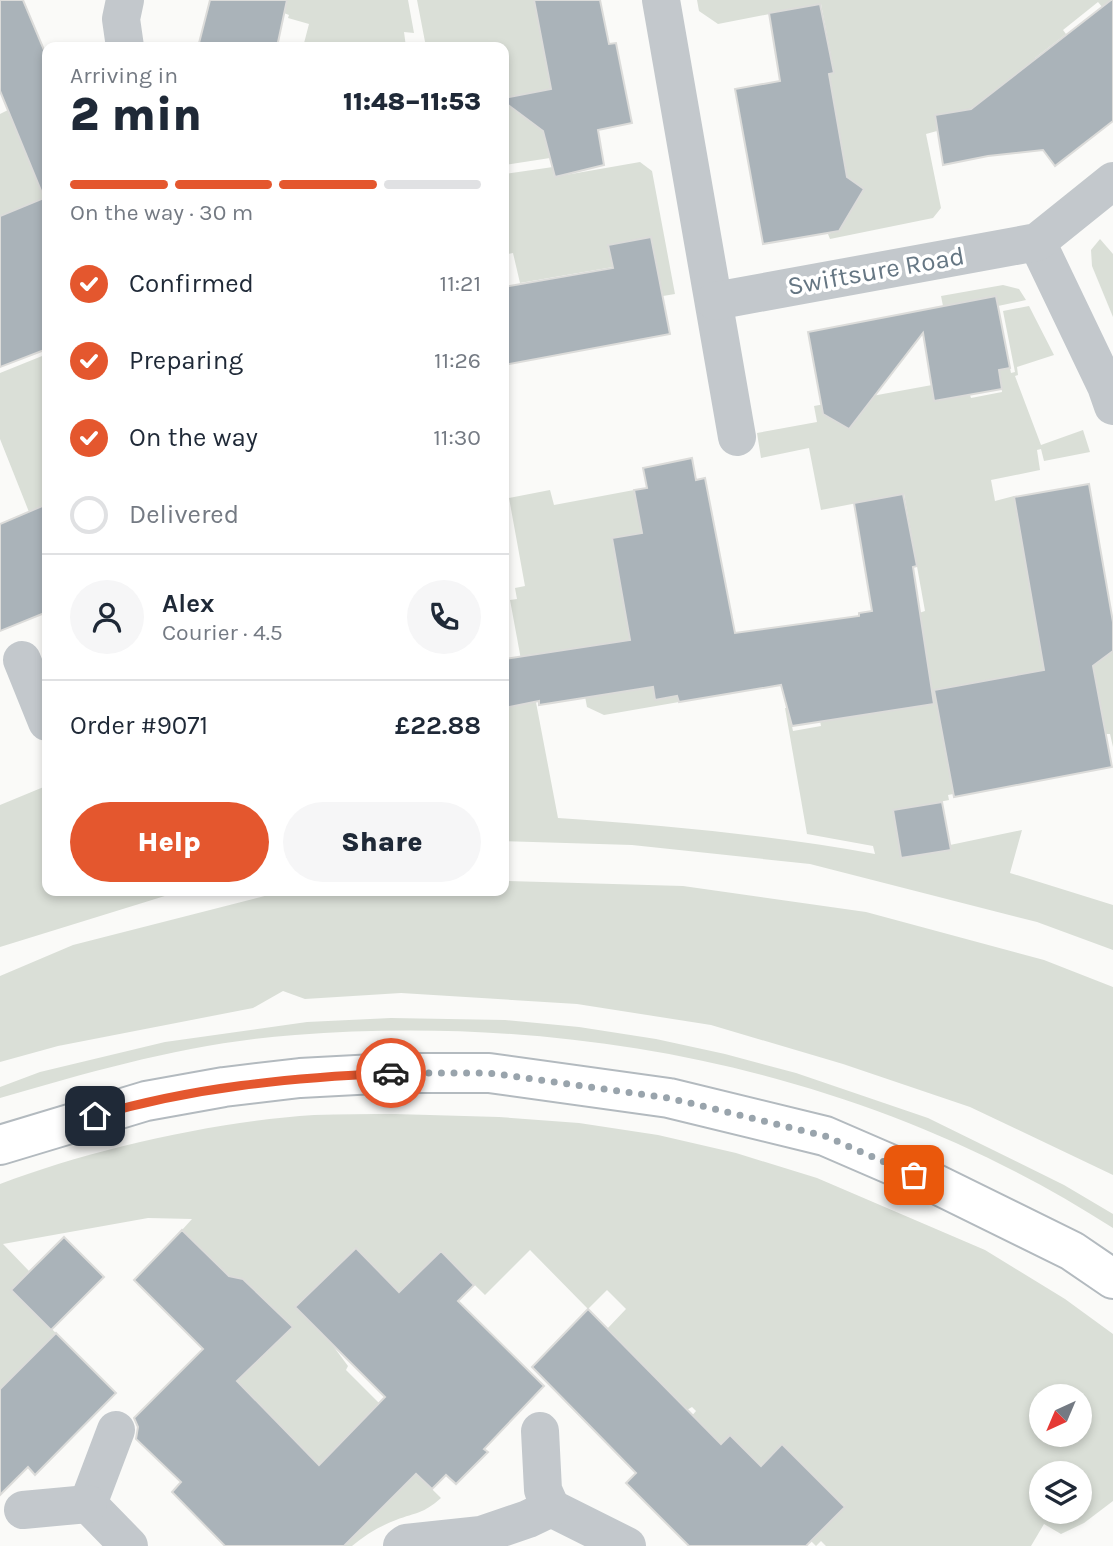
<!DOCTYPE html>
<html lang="en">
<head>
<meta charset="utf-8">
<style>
  :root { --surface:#fff; --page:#f6f6f7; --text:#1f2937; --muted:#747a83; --line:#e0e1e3; --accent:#e4572e }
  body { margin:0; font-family:Karla,sans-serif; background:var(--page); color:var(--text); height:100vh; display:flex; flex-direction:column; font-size:26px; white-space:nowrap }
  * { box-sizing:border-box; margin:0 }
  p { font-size:23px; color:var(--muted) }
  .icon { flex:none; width:38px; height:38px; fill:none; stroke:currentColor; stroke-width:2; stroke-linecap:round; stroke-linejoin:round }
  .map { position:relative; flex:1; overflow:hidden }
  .drawer { position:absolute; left:42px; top:42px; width:467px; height:854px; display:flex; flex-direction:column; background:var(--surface); border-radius:14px; box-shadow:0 4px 10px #0003 }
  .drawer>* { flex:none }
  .needle { width:46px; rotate:224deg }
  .tools { position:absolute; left:1029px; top:1384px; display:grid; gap:14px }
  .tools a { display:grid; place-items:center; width:63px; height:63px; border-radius:50%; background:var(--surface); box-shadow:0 4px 10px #0003; font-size:35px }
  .pin { position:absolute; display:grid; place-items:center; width:60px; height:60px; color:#fff; margin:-30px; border-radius:14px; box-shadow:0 4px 10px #0006 }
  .courier { position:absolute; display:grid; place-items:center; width:70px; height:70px; margin:-35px; border:5px solid #e4572e; border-radius:50%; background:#fff; color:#222; box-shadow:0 2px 9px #0007 }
  .head em { font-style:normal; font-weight:800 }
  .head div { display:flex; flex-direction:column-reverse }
  .head { display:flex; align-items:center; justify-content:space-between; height:119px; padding:0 28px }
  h1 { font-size:46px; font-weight:800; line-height:52px }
  .bar { display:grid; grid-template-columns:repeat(4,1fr); gap:10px 7px; align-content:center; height:84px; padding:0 28px }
  .bar i { height:9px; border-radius:5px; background:var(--line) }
  .bar .current { background:var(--accent) }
  .bar p { grid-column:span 4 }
  .line { display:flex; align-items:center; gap:18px; padding:0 28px; border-top:2px solid var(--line) }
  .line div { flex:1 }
  .round { display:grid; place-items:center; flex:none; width:74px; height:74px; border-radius:37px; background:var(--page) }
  ol { padding:0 28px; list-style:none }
  li { display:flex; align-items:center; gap:21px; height:77px }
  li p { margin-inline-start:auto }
  li .icon { padding:7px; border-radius:50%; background:var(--accent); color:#fff; stroke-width:4 }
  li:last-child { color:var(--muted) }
  li i { width:38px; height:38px; border:4px solid var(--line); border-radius:50% }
  .action { display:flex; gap:14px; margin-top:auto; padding:14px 28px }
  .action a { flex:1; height:80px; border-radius:42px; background:var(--accent); color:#fff; font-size:28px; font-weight:800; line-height:80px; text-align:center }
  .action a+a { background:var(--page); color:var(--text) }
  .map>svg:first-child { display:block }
</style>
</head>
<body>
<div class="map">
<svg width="1113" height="1546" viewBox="0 0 1113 1546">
  <rect width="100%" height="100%" fill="#fafaf8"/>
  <g fill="#dadfd7" fill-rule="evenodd">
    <path d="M 287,0 L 408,0 L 414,33 L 404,32 L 406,47 L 303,47 L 309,24 L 288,18 L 289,15 L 284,13 Z"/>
    <path d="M 417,0 L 534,0 L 557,123 L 550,158 L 504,165 L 504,47 L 426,47 Z"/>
    <path d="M 697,0 L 1113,0 L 1113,20 L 1098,2 L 1063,30 L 1066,34 L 1035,58 L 1048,77 L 1002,105 L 935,115 L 937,131 L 926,134 L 941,208 L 933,218 L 830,239 L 828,234 L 834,232 L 847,177 L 805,78 L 834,72 L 821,4 L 718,24 L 699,11 Z"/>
    <path d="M 8,110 L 43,194 L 47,193 L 47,197 L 0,216 L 0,114 Z"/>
    <path d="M 640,162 L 652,171 L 675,294 L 663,296 L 651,237 L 608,245 L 613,267 L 520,283 L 513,253 L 504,255 L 504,174 L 553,167 L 554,177 Z"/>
    <path d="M 1100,239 L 1113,254 L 1113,317 L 1092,266 L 1091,250 Z"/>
    <path d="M 1003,285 L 1019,289 L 1026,300 L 998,306 L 995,296 L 943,306 L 941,296 Z"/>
    <path d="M 1029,306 L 1054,355 L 1017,367 L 1018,375 L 1015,376 L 1041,445 L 1083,430 L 1090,452 L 1044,461 L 1041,449 L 1037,450 L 1040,470 L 991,480 L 995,501 L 1014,496 L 1030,589 L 1069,628 L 1097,663 L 1113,651 L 1113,747 L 1110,734 L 1106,734 L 1098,694 L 1051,704 L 978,682 L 935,690 L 953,794 L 948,795 L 949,800 L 893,811 L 902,858 L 950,850 L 950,845 L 1022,830 L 1010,873 L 1113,905 L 1113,950 L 1037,922 L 810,864 L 632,845 L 504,841 L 504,708 L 529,703 L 510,600 L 517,599 L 515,588 L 525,586 L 509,498 L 550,490 L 554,505 L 634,490 L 642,533 L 612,539 L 618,571 L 646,566 L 646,569 L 618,574 L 623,600 L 647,653 L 655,700 L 677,696 L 679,702 L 604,715 L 587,707 L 576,649 L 527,655 L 558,818 C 663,825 771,835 875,854 L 873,846 L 807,834 L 785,708 L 788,708 L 793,731 L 821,726 L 817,706 L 919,613 L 925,611 L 904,494 L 821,510 L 809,448 L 761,458 L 757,433 L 817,422 L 814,406 L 825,404 L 842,424 L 854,422 L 864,410 L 861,398 L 932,385 L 970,395 L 971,398 L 1002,392 L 999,370 L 1010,368 L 1011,373 L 1015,372 L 1003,311 Z"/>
    <path d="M 47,354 L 47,522 L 41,507 L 29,512 L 0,439 L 0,373 Z"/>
    <path d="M 46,786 L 47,891 L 181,891 L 0,947 L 0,805 Z"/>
    <path d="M 504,881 L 683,886 L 866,912 L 1044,960 L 1113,987 L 1113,1175 L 970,1107 L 843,1064 L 711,1025 L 577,1004 L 401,993 L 305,999 L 283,991 L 253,1008 L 58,1046 L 0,1062 L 0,976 L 73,945 L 280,892 L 504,891 Z"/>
    <path d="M 391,1018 L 505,1020 L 579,1027 L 656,1039 L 725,1054 L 796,1073 L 928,1118 L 1064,1185 L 1113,1214 L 1113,1228 C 871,1072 580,1013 295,1035 C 194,1042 96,1070 0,1098 L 0,1087 L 40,1072 L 165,1042 L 307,1022 Z"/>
    <path d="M 395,1114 L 499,1117 L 579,1123 L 658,1135 L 736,1153 L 817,1178 L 985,1250 L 1065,1299 L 1113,1334 L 1113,1501 L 1084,1523 L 1061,1534 L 1044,1524 L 1031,1546 L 826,1546 L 821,1541 L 816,1546 L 811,1541 L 845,1506 L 782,1445 L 747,1479 L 712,1453 L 683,1426 L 696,1411 L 692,1407 L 687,1410 L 607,1329 L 626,1309 L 607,1290 L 588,1309 L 530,1250 L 485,1295 L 440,1251 L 426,1266 L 459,1300 L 459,1302 L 351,1315 L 387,1280 L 355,1248 L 296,1307 L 328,1339 L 348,1366 L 346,1370 L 394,1418 L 383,1441 L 441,1498 C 423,1514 417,1512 396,1520 C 380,1526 365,1535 352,1546 L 344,1546 L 362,1527 L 235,1382 L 251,1287 L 243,1279 L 234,1277 L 227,1281 L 203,1251 L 182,1230 L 192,1219 L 148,1218 L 3,1244 L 29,1271 L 11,1290 L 57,1334 L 0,1390 L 0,1184 C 91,1149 217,1121 314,1115 C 341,1114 368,1114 395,1114 ZM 1041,1396 L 1080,1396 L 1080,1435 L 1041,1435 ZM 1041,1474 L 1080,1474 L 1080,1512 L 1041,1512 Z"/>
  </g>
  <g fill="#aab3b9" stroke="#dcdcda" stroke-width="2">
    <path d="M 0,0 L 23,0 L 47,57 L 47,349 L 0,367 L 0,216 L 44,198 L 0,91 Z"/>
    <path d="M 210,0 L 287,0 L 277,47 L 198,47 Z"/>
    <path d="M 534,0 L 600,0 L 609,44 L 616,43 L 632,123 L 598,130 L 604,165 L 555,177 L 543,131 L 504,102 L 504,98 L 551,89 Z"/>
    <path d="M 1111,0 L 1113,0 L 1113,121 L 1055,166 L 1043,150 L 988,156 L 943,165 L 935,115 L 971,109 Z"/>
    <path d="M 820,4 L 834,73 L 829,74 L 847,177 L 864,189 L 839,231 L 763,244 L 735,89 L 780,81 L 769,13 Z"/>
    <path d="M 651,237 L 670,334 L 504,365 L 504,287 L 613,268 L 608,245 Z"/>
    <path d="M 996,296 L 1010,368 L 999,370 L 1002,389 L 934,401 L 923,333 L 849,429 L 823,414 L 808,332 Z"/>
    <path d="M 692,458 L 696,480 L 705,478 L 735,633 L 859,616 L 859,613 L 872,611 L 854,503 L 903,494 L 917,566 L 913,567 L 934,704 L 792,726 L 781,685 L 679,702 L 677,696 L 655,700 L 653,687 L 539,705 L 539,701 L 504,708 L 504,659 L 630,640 L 612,538 L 642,533 L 634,490 L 647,488 L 643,468 Z"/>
    <path d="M 1089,484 L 1113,622 L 1113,651 L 1093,666 L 1112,767 L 954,797 L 934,690 L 1044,670 L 1014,497 Z"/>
    <path d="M 47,504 L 47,612 L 0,631 L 0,524 Z"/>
    <path d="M 942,802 L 951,850 L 901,858 L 893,810 Z"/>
    <path d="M 182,1230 L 229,1276 L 243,1279 L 293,1327 L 237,1381 L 319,1465 L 385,1397 L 295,1307 L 356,1248 L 399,1292 L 441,1251 L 474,1285 L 458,1301 L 544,1386 L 484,1449 L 488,1452 L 456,1484 L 446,1475 L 432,1489 L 416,1474 L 344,1546 L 225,1546 L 172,1492 L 181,1482 L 136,1439 L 138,1427 L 134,1418 L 203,1349 L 134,1280 Z"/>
    <path d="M 64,1237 L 104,1277 L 51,1330 L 11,1290 Z"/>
    <path d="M 588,1309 L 721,1444 L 730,1435 L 761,1466 L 782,1444 L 845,1507 L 806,1546 L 689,1546 L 626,1483 L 636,1473 L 532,1367 Z"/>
    <path d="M 56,1333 L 116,1393 L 35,1475 L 28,1467 L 0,1495 L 0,1389 Z"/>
  </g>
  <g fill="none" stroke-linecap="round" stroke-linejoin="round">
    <defs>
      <path id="secondary" d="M 0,1145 L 146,1101 L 224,1087 L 300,1078 L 394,1073 L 489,1073 L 669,1098 L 825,1136 L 936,1184 L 1072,1251 L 1113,1279"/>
    </defs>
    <use href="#secondary" stroke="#b3babf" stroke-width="42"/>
    <g stroke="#c3c8cc" stroke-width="38">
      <path d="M 125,0 L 121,19 L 125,47"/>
      <path d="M 661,0 L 737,437"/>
      <path d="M 1037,242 L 1106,386 L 1113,406"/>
      <path d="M 715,301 L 1037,242 L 1113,181"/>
      <path d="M 22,660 L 47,722"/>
      <path d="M 88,1504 L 116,1430"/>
      <path d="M 88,1504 L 129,1546"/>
      <path d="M 551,1508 L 627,1546"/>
      <path d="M 23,1510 L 88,1504"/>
      <path d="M 402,1546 L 406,1543 L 481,1535 L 528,1519 L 551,1508 L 543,1490 L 540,1431"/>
    </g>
    <use href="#secondary" stroke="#fff" stroke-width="38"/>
  </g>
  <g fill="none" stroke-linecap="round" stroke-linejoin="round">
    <path stroke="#99a4ac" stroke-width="7" stroke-dasharray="0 12.6" d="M 391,1073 L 489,1073 L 669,1098 L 825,1136 L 914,1175"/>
    <path stroke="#e4572e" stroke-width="9" d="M 95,1116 C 193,1087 289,1078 391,1073"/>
  </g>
  <g text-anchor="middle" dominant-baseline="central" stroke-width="7" stroke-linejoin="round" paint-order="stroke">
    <g font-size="26" fill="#657683" stroke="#fff">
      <text transform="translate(876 271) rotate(-10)">Swiftsure Road</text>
    </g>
  </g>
</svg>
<div class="tools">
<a><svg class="needle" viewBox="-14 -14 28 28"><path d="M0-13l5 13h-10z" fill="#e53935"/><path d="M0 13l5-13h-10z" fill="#747a83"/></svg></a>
<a><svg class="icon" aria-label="layers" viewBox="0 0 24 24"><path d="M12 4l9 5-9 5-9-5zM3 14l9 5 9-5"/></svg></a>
</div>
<div class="pin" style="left:914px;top:1175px;background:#ea580c"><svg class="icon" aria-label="bag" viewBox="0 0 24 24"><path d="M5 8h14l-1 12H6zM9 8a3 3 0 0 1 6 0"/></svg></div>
<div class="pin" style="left:95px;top:1116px;background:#1f2937"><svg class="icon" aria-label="home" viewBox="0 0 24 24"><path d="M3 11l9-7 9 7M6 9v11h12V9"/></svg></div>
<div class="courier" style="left:391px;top:1073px"><svg class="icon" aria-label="car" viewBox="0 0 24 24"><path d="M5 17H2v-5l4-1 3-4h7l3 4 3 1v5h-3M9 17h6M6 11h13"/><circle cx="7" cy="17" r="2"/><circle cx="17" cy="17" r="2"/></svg></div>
<section class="drawer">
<div class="head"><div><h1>2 min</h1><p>Arriving in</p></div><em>11:48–11:53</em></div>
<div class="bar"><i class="current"></i><i class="current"></i><i class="current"></i><i></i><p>On the way · 30 m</p></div>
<ol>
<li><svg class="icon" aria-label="check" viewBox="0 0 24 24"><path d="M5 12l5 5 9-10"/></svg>Confirmed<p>11:21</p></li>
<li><svg class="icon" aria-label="check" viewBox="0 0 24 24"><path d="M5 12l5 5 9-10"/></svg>Preparing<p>11:26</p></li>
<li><svg class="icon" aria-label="check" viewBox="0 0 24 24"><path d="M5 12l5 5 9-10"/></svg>On the way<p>11:30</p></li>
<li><i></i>Delivered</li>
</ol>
<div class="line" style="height:126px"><a class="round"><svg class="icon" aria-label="person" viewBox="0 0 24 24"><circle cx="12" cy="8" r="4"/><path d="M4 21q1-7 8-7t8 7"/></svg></a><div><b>Alex</b><p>Courier · 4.5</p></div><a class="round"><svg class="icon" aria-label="phone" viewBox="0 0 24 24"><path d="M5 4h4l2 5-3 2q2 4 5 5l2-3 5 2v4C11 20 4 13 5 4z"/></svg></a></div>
<div class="line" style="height:91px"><div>Order #9071</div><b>£22.88</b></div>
<div class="action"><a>Help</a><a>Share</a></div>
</section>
</div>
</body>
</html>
